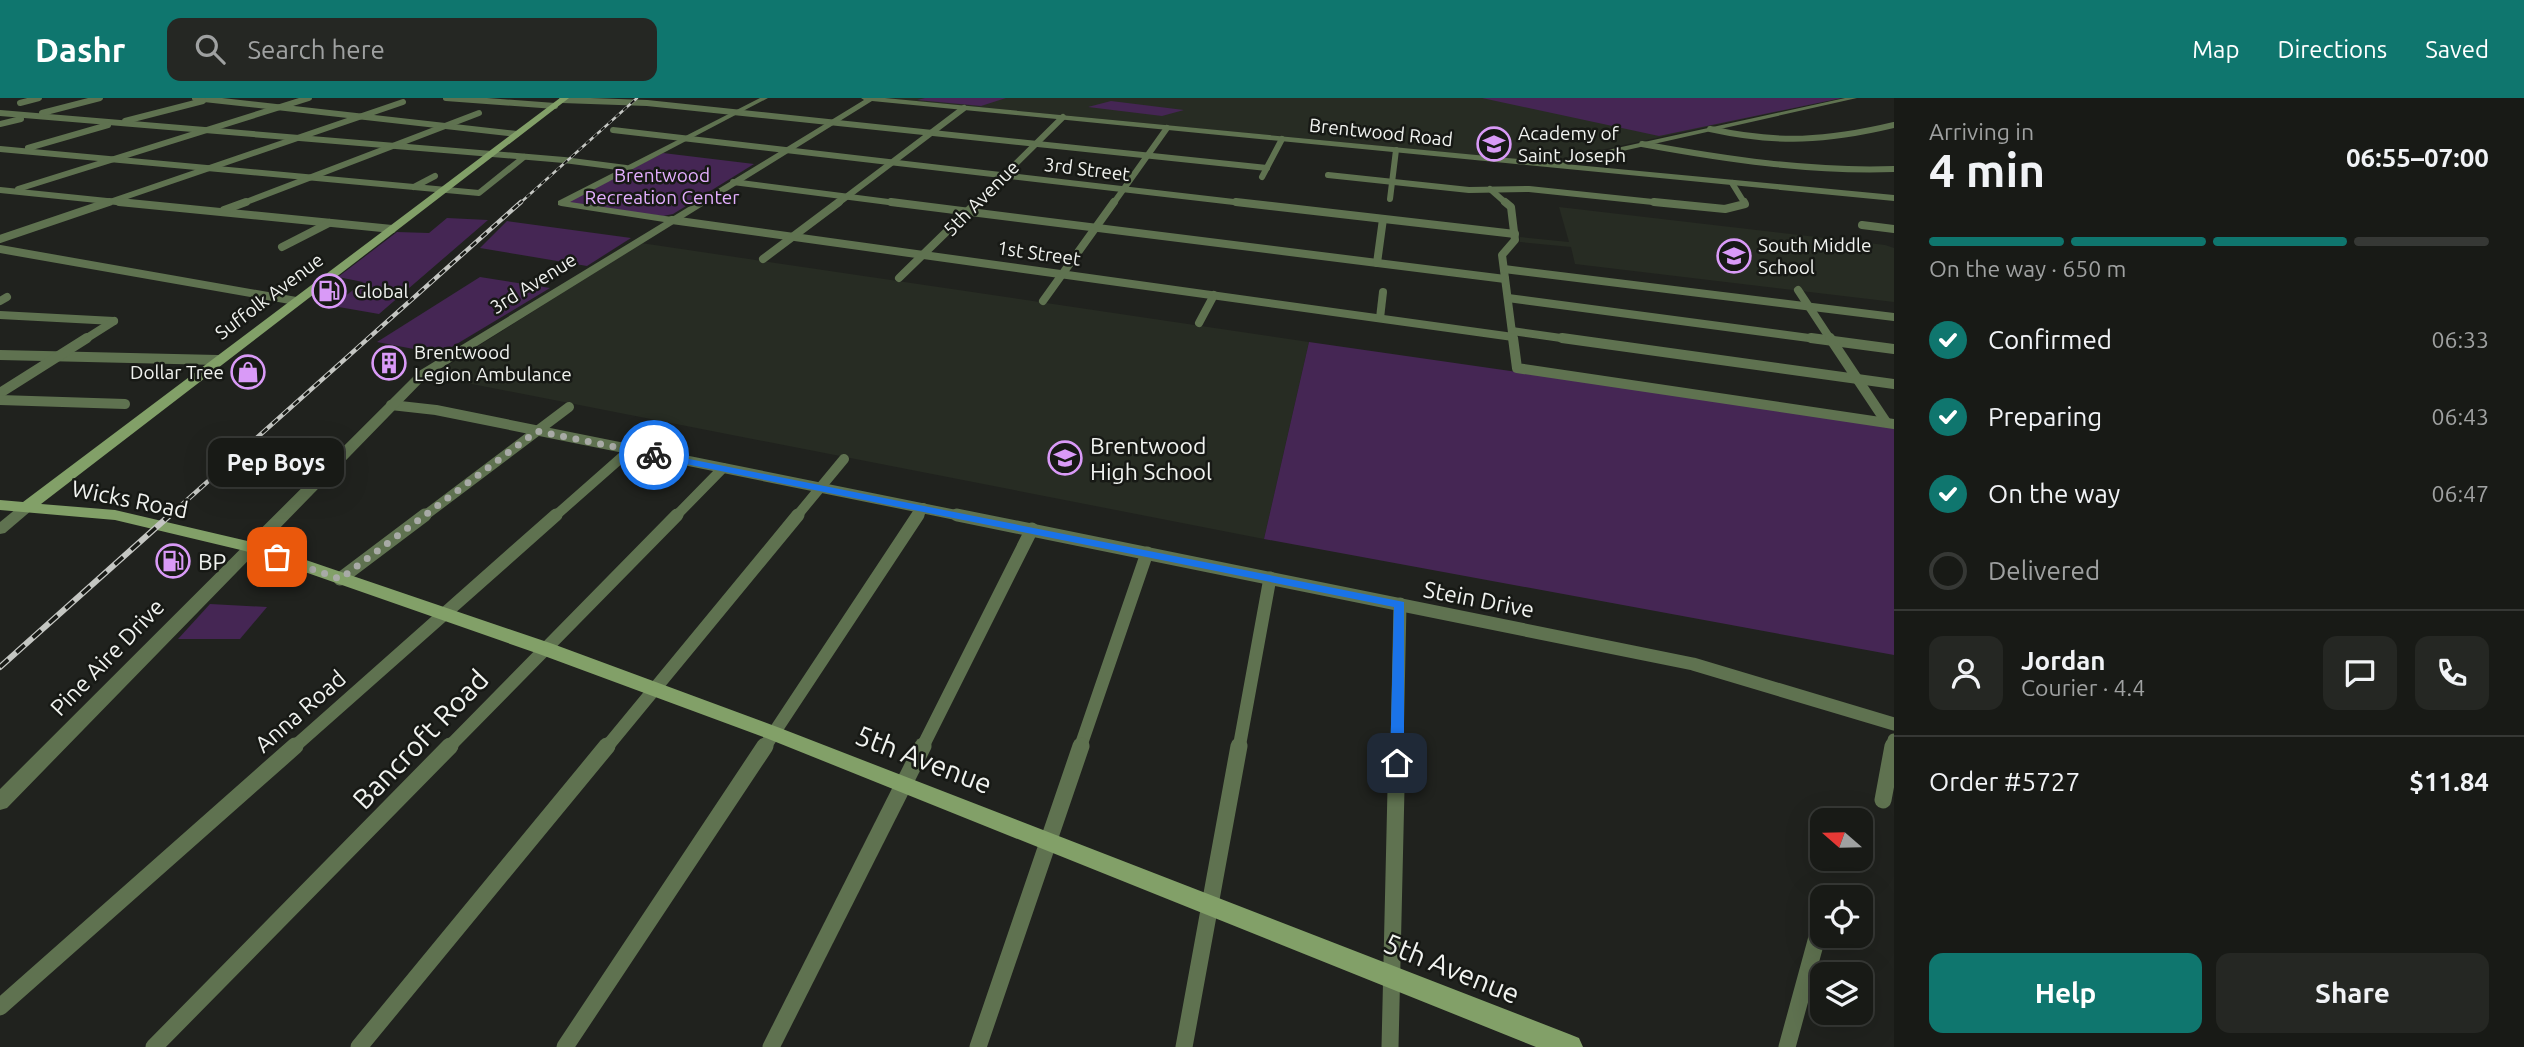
<!DOCTYPE html>
<html lang="en">
<head>
<meta charset="utf-8">
<style>
  :root { --surface:#181a16; --page:#252723; --text:#f1f3f6; --muted:#9fa1a1; --line:#363835; --accent:#0f766e }
  body { margin:0; font-family:Ubuntu,sans-serif; background:var(--page); color:var(--text); height:100vh; display:flex; flex-direction:column; font-size:26px; white-space:nowrap }
  * { box-sizing:border-box; margin:0 }
  p { font-size:23px; color:var(--muted) }
  .icon { flex:none; width:38px; height:38px; fill:none; stroke:currentColor; stroke-width:2; stroke-linecap:round; stroke-linejoin:round }
  .map { position:relative; flex:1; overflow:hidden }
  .details { display:flex; flex-direction:column; background:var(--surface); width:630px }
  .details>* { flex:none }
  .needle { width:46px; rotate:290deg }
  .tools { position:absolute; left:1810px; top:710px; display:grid; gap:14px }
  .tools a { display:grid; place-items:center; width:63px; height:63px; border-radius:14px; background:var(--surface); box-shadow:0 7px 28px #0002,0 0 0 2px var(--line); font-size:35px }
  .pin { position:absolute; display:grid; place-items:center; width:60px; height:60px; color:#fff; margin:-30px; border-radius:14px; box-shadow:0 4px 10px #0006 }
  .courier { position:absolute; display:grid; place-items:center; width:70px; height:70px; margin:-35px; border:5px solid #1a73e8; border-radius:50%; background:#fff; color:#222; box-shadow:0 2px 9px #0007 }
  .bubble { position:absolute; height:49px; border-radius:14px; background:var(--surface); box-shadow:0 7px 28px #0002,0 0 0 2px var(--line); font-size:23px; font-weight:600; line-height:49px; text-align:center }
  .overview em { font-style:normal; font-weight:600 }
  .overview div { display:flex; flex-direction:column-reverse }
  .overview { display:flex; align-items:center; justify-content:space-between; height:119px; padding:0 35px }
  h1 { font-size:46px; font-weight:600; line-height:52px }
  .bar { display:grid; grid-template-columns:repeat(4,1fr); gap:10px 7px; align-content:center; height:84px; padding:0 35px }
  .bar i { height:9px; border-radius:5px; background:var(--line) }
  .bar .selected { background:var(--accent) }
  .bar p { grid-column:span 4 }
  .line { display:flex; align-items:center; gap:18px; padding:0 35px; border-top:2px solid var(--line) }
  .line div { flex:1 }
  .round { display:grid; place-items:center; flex:none; width:74px; height:74px; border-radius:14px; background:var(--page) }
  ol { padding:0 35px; list-style:none }
  li { display:flex; align-items:center; gap:21px; height:77px }
  li p { margin-inline-start:auto }
  li .icon { padding:7px; border-radius:50%; background:var(--accent); color:#fff; stroke-width:4 }
  li:last-child { color:var(--muted) }
  li i { width:38px; height:38px; border:4px solid var(--line); border-radius:50% }
  .action { display:flex; gap:14px; margin-top:auto; padding:14px 35px }
  .action a { flex:1; height:80px; border-radius:14px; background:var(--accent); color:#fff; font-size:28px; font-weight:600; line-height:80px; text-align:center }
  .action a+a { background:var(--page); color:var(--text) }
  header { display:flex; align-items:center; gap:42px; box-sizing:border-box; height:98px; padding:0 35px; background:var(--accent); color:#fff }
  header strong { font-size:33px }
  nav { display:flex; gap:38px; margin-inline-start:auto; font-size:24px }
  .search { width:490px; height:63px; background:var(--page); display:flex; align-items:center; gap:18px; box-sizing:border-box; padding:0 24px; border-radius:14px; color:var(--muted); font-size:26px }
  main { display:flex; flex:1; min-height:0 }
  .map>svg:first-child { display:block }
</style>
</head>
<body>
<header>
<strong>Dashr</strong>
<div class="search"><svg class="icon" aria-label="search" viewBox="0 0 24 24"><circle cx="10" cy="10" r="6"/><path d="M15 15l6 6"/></svg>Search here</div>
<nav><a>Map</a><a>Directions</a><a>Saved</a></nav>
</header>
<main>
<div class="map">
<svg width="1894" height="949" viewBox="0 0 1894 949">
  <rect width="100%" height="100%" fill="#20221e"/>
  <g fill="#272c23">
    <path d="M 884,0 L 1842,0 L 1545,64 Z"/>
    <path d="M 1559,109 L 1885,147 L 1894,150 L 1894,204 L 1575,166 L 1571,149 L 1520,144 L 1520,139 L 1569,144 Z"/>
    <path d="M 641,145 L 1309,244 L 1264,441 L 431,278 Z"/>
  </g>
  <g fill="#452654">
    <path d="M 925,0 L 1006,0 L 981,8 L 917,2 Z"/>
    <path d="M 1482,0 L 1842,0 L 1659,38 Z"/>
    <path d="M 1111,3 L 1184,12 L 1162,18 L 1088,9 Z"/>
    <path d="M 663,55 L 754,66 L 673,116 L 663,118 L 570,106 L 569,103 Z"/>
    <path d="M 447,120 L 488,122 L 379,216 L 333,208 L 363,184 L 338,179 L 397,134 L 429,135 Z"/>
    <path d="M 507,123 L 631,140 L 587,168 L 480,150 Z"/>
    <path d="M 480,179 L 550,190 L 440,256 L 377,244 Z"/>
    <path d="M 1309,244 L 1894,328 L 1894,557 L 1264,441 Z"/>
    <path d="M 210,506 L 267,509 L 240,541 L 178,541 Z"/>
  </g>
  <g fill="none" stroke-linecap="round" stroke-linejoin="round">
    <g stroke="#5f7250" stroke-width="6">
      <path d="M 195,0 L 517,36"/>
      <path d="M 446,0 L 555,8"/>
      <path d="M 562,2 L 647,5 L 1267,70"/>
      <path d="M 20,5 L 39,0"/>
      <path d="M 0,15 L 564,62 L 626,70"/>
      <path d="M 42,15 L 100,0"/>
      <path d="M 125,23 L 203,3"/>
      <path d="M 0,26 L 21,21"/>
      <path d="M 1710,31 C 1778,46 1827,43 1894,27"/>
      <path d="M 613,32 L 1251,106"/>
      <path d="M 1642,46 C 1724,61 1811,74 1894,71"/>
      <path d="M 28,50 L 108,27"/>
      <path d="M 0,51 L 479,95 L 524,59"/>
      <path d="M 1328,77 L 1469,92 L 1529,91 L 1672,106"/>
      <path d="M 1262,79 L 1282,41"/>
      <path d="M 733,84 L 904,106"/>
      <path d="M 1732,85 L 1745,106"/>
      <path d="M 414,89 L 435,78"/>
      <path d="M 18,91 L 309,0"/>
      <path d="M 1490,91 L 1507,106"/>
      <path d="M 0,92 L 136,106"/>
      <path d="M 1390,101 L 1396,52"/>
      <path d="M 104,106 L 403,4"/>
      <path d="M 241,106 L 479,15"/>
      <path d="M 837,106 L 964,10"/>
      <path d="M 975,106 L 1063,19"/>
      <path d="M 1113,106 L 1167,30"/>
    </g>
    <g stroke="#5f7250" stroke-width="8">
      <path d="M 119,104 L 392,131"/>
      <path d="M 891,104 L 1505,181"/>
      <path d="M 1236,104 L 1515,136"/>
      <path d="M 1505,104 L 1511,109 L 1515,142 L 1502,157 L 1513,242"/>
      <path d="M 1654,104 L 1725,111 L 1745,106 L 1744,104"/>
      <path d="M 224,112 L 246,104"/>
      <path d="M 672,122 L 1513,239"/>
      <path d="M 1862,127 L 1894,131"/>
      <path d="M 0,141 L 109,104"/>
      <path d="M 282,149 L 329,125"/>
      <path d="M 0,151 L 296,203"/>
      <path d="M 763,161 L 839,104"/>
      <path d="M 1377,165 L 1383,121"/>
      <path d="M 1504,171 L 1894,219"/>
      <path d="M 899,180 L 977,104"/>
      <path d="M 1798,192 L 1831,242"/>
      <path d="M 1508,200 L 1824,242"/>
      <path d="M 0,203 L 7,199"/>
      <path d="M 1043,203 L 1114,104"/>
      <path d="M 0,217 L 114,223"/>
      <path d="M 1380,220 L 1383,194"/>
      <path d="M 1199,225 L 1214,197"/>
      <path d="M 1512,233 L 1575,242"/>
      <path d="M 84,242 L 114,223"/>
    </g>
    <g stroke="#5f7250" stroke-width="10">
      <path d="M 1513,240 L 1517,270 L 1894,326"/>
      <path d="M 1562,240 L 1894,286"/>
      <path d="M 1811,240 L 1894,251"/>
      <path d="M 1830,240 L 1886,324"/>
      <path d="M 0,257 L 218,262"/>
      <path d="M 0,295 L 87,240"/>
      <path d="M 0,302 L 125,306"/>
      <path d="M 391,307 L 436,312 L 966,419"/>
      <path d="M 423,419 L 569,309"/>
      <path d="M 554,419 L 630,352"/>
      <path d="M 675,419 L 723,370"/>
      <path d="M 796,419 L 844,361"/>
      <path d="M 917,419 L 923,410"/>
    </g>
    <g stroke="#5f7250" stroke-width="13">
      <path d="M 957,417 L 1693,566 L 1894,626"/>
      <path d="M 340,481 L 425,417"/>
      <path d="M 293,650 L 556,417"/>
      <path d="M 448,650 L 677,417"/>
      <path d="M 606,650 L 798,417"/>
      <path d="M 764,650 L 918,417"/>
      <path d="M 922,650 L 1032,431"/>
      <path d="M 1080,650 L 1147,455"/>
      <path d="M 1239,650 L 1270,480"/>
      <path d="M 1397,650 L 1400,506"/>
      <path d="M 1893,650 L 1894,642"/>
    </g>
    <g stroke="#5f7250" stroke-width="17">
      <path d="M 1883,702 L 1893,648"/>
      <path d="M 0,909 L 295,648"/>
      <path d="M 154,949 L 450,648"/>
      <path d="M 359,949 L 607,648"/>
      <path d="M 565,949 L 765,648"/>
      <path d="M 771,949 L 923,648"/>
      <path d="M 978,949 L 1081,648"/>
      <path d="M 1184,949 L 1239,648"/>
      <path d="M 1390,949 L 1397,648"/>
      <path d="M 1787,949 L 1822,821"/>
    </g>
    <g fill="#5f7250" fill-rule="evenodd">
      <path d="M 760,0 L 768,0 L 570,104 L 672,119 L 864,2 L 861,0 L 885,0 L 1559,65 L 1562,62 L 1845,0 L 1857,0 L 1565,66 L 1894,97 L 1894,103 L 872,3 L 427,279 L 7,710 L 0,712 L 0,691 L 419,273 L 664,124 L 561,108 L 558,107 L 558,103 Z"/>
      <path d="M 27,405 L 32,406 L 34,409 L 32,412 L 5,435 L 0,436 L 0,424 L 22,406 Z"/>
    </g>
    <path fill="#82a068" fill-rule="evenodd" d="M 560,0 L 569,0 L 41,406 L 115,412 L 256,445 L 553,546 L 780,630 L 1569,936 L 1579,940 L 1583,949 L 1536,949 L 766,640 L 539,556 L 245,453 L 115,422 L 0,412 L 0,402 L 23,404 Z"/>
    <defs>
      <path id="rail-far2" d="M 519,106 L 637,0"/>
      <path id="rail-far1" d="M 168,419 L 521,104"/>
      <path id="rail" d="M 0,569 L 170,417"/>
    </defs>
    <use href="#rail-far2" stroke="#c4c6c2" stroke-width="2.5"/>
    <use href="#rail-far1" stroke="#c4c6c2" stroke-width="4.5"/>
    <use href="#rail" stroke="#c4c6c2" stroke-width="6"/>
    <use href="#rail-far2" stroke="#171915" stroke-width="2" stroke-dasharray="5" stroke-linecap="butt"/>
    <use href="#rail-far1" stroke="#171915" stroke-width="2.5" stroke-dasharray="7" stroke-linecap="butt"/>
    <use href="#rail" stroke="#171915" stroke-width="3.5" stroke-dasharray="11" stroke-linecap="butt"/>
  </g>
  <path fill="#1a73e8" d="M 654,354 L 1404,504 L 1404,665 L 1397,670 L 1390,665 L 1394,509 L 651,359 Z"/>
  <g fill="none" stroke-linecap="round" stroke-linejoin="round">
    <path stroke="#a8aaa6" stroke-width="7" stroke-dasharray="0 12.6" d="M 277,459 L 340,481 L 537,333 L 654,357"/>
  </g>
  <defs>
    <symbol id="school-ring" viewBox="-11 -11 22 22"><circle r="9.5" fill="#171915" stroke="#d99af7" stroke-width="1.5"/><path d="M0-5L7-2L0 1L-7-2ZM-4 1L0 2.5L4 1V4Q0 6-4 4Z" fill="#d99af7"/></symbol>
    <symbol id="fuel-ring" viewBox="-11 -11 22 22"><circle r="9.5" fill="#171915" stroke="#d99af7" stroke-width="1.5"/><path d="M-5.5-6h7V0h2V4h1.3V-2.5L3-4.5l.8-.8L6-3V5H2.5V1h-1V6h-7ZM-4.2-4.7v3.2H.2V-4.7Z" fill="#d99af7"/></symbol>
    <symbol id="building-ring" viewBox="-11 -11 22 22"><circle r="9.5" fill="#171915" stroke="#d99af7" stroke-width="1.5"/><path d="M-4-6H4V6H1V3H-1V6H-4ZM-2.5-4.3h1.7v1.8h-1.7ZM.8-4.3h1.7v1.8H.8ZM-2.5-1h1.7V.8h-1.7ZM.8-1h1.7V.8H.8Z" fill="#d99af7"/></symbol>
    <symbol id="shop-ring" viewBox="-11 -11 22 22"><circle r="9.5" fill="#171915" stroke="#d99af7" stroke-width="1.5"/><path d="M-5-2.5h2.3a2.7 3.5 0 0 1 5.4 0H5L5.5 6h-11ZM-1.5-2.5h3a1.5 2.3 0 0 0-3 0Z" fill="#d99af7"/></symbol>
  </defs>
  <g fill-rule="evenodd">
    <use href="#school-ring" x="1475" y="27" width="38" height="38"/>
    <use href="#school-ring" x="1715" y="139" width="38" height="38"/>
    <use href="#fuel-ring" x="310" y="174" width="38" height="38"/>
    <use href="#building-ring" x="370" y="246" width="38" height="38"/>
    <use href="#shop-ring" x="229" y="255" width="38" height="38"/>
    <use href="#school-ring" x="1046" y="341" width="38" height="38"/>
    <use href="#fuel-ring" x="154" y="444" width="38" height="38"/>
  </g>
  <g text-anchor="middle" dominant-baseline="central" stroke-width="5" stroke-linejoin="round" paint-order="stroke">
    <g font-size="19" fill="#f1f3f0" stroke="#171915">
      <text transform="translate(1381 34) rotate(6)">Brentwood Road</text>
      <text transform="translate(1087 71) rotate(7)">3rd Street</text>
      <text transform="translate(981 100) rotate(-45)">5th Avenue</text>
      <text transform="translate(1039 155) rotate(8)">1st Street</text>
      <text transform="translate(533 185) rotate(-32)">3rd Avenue</text>
      <text transform="translate(269 198) rotate(-37)">Suffolk Avenue</text>
    </g>
    <g font-size="19" fill="#f1f3f0" stroke="#171915" text-anchor="start">
      <text x="1518" y="35">Academy of<tspan x="1518" dy="22">Saint Joseph</tspan></text>
      <text x="1758" y="147">South Middle<tspan x="1758" dy="22">School</tspan></text>
      <text x="354" y="193">Global</text>
      <text x="414" y="254">Brentwood<tspan x="414" dy="22">Legion Ambulance</tspan></text>
      <text x="224" y="274" text-anchor="end">Dollar Tree</text>
    </g>
    <g font-size="19" fill="#e4aeff" stroke="#171915">
      <text x="662" y="77">Brentwood<tspan x="662" dy="22">Recreation Center</tspan></text>
    </g>
    <g font-size="23" fill="#f1f3f0" stroke="#171915" text-anchor="start">
      <text x="1090" y="347">Brentwood<tspan x="1090" dy="26">High School</tspan></text>
      <text x="198" y="463">BP</text>
    </g>
    <g font-size="23" fill="#f1f3f0" stroke="#171915">
      <text transform="translate(130 401) rotate(11)">Wicks Road</text>
      <text transform="translate(1479 501) rotate(11)">Stein Drive</text>
      <text transform="translate(107 559) rotate(-46)">Pine Aire Drive</text>
      <text transform="translate(300 613) rotate(-41)">Anna Road</text>
    </g>
    <g font-size="28" fill="#f1f3f0" stroke="#171915">
      <text transform="translate(420 641) rotate(-46)">Bancroft Road</text>
      <text transform="translate(924 661) rotate(21)">5th Avenue</text>
      <text transform="translate(1452 870) rotate(22)">5th Avenue</text>
    </g>
  </g>
</svg>
<div class="tools">
<a><svg class="needle" viewBox="-14 -14 28 28"><path d="M0-13l5 13h-10z" fill="#e53935"/><path d="M0 13l5-13h-10z" fill="#9fa1a1"/></svg></a>
<a><svg class="icon" aria-label="locate" viewBox="0 0 24 24"><circle cx="12" cy="12" r="6"/><path d="M12 2v4M12 18v4M2 12h4M18 12h4"/></svg></a>
<a><svg class="icon" aria-label="layers" viewBox="0 0 24 24"><path d="M12 4l9 5-9 5-9-5zM3 14l9 5 9-5"/></svg></a>
</div>
<div class="pin" style="left:277px;top:459px;background:#ea580c"><svg class="icon" aria-label="bag" viewBox="0 0 24 24"><path d="M5 8h14l-1 12H6zM9 8a3 3 0 0 1 6 0"/></svg></div>
<div class="pin" style="left:1397px;top:665px;background:#1f2937"><svg class="icon" aria-label="home" viewBox="0 0 24 24"><path d="M3 11l9-7 9 7M6 9v11h12V9"/></svg></div>
<div class="courier" style="left:654px;top:357px"><svg class="icon" aria-label="bike" viewBox="0 0 24 24"><circle cx="6" cy="16" r="4"/><circle cx="18" cy="16" r="4"/><path d="M6 16l4-8h5l3 8M10 8l3 8H6M13 5h3"/></svg></div>
<div class="bubble" style="left:208px;top:340px;width:136px">Pep Boys</div>
</div>
<section class="details">
<div class="overview"><div><h1>4 min</h1><p>Arriving in</p></div><em>06:55–07:00</em></div>
<div class="bar"><i class="selected"></i><i class="selected"></i><i class="selected"></i><i></i><p>On the way · 650 m</p></div>
<ol>
<li><svg class="icon" aria-label="check" viewBox="0 0 24 24"><path d="M5 12l5 5 9-10"/></svg>Confirmed<p>06:33</p></li>
<li><svg class="icon" aria-label="check" viewBox="0 0 24 24"><path d="M5 12l5 5 9-10"/></svg>Preparing<p>06:43</p></li>
<li><svg class="icon" aria-label="check" viewBox="0 0 24 24"><path d="M5 12l5 5 9-10"/></svg>On the way<p>06:47</p></li>
<li><i></i>Delivered</li>
</ol>
<div class="line" style="height:126px"><a class="round"><svg class="icon" aria-label="person" viewBox="0 0 24 24"><circle cx="12" cy="8" r="4"/><path d="M4 21q1-7 8-7t8 7"/></svg></a><div><b>Jordan</b><p>Courier · 4.4</p></div><a class="round"><svg class="icon" aria-label="chat" viewBox="0 0 24 24"><path d="M4 5h16v11H9l-5 4z"/></svg></a><a class="round"><svg class="icon" aria-label="phone" viewBox="0 0 24 24"><path d="M5 4h4l2 5-3 2q2 4 5 5l2-3 5 2v4C11 20 4 13 5 4z"/></svg></a></div>
<div class="line" style="height:91px"><div>Order #5727</div><b>$11.84</b></div>
<div class="action"><a>Help</a><a>Share</a></div>
</section>
</main>
</body>
</html>
